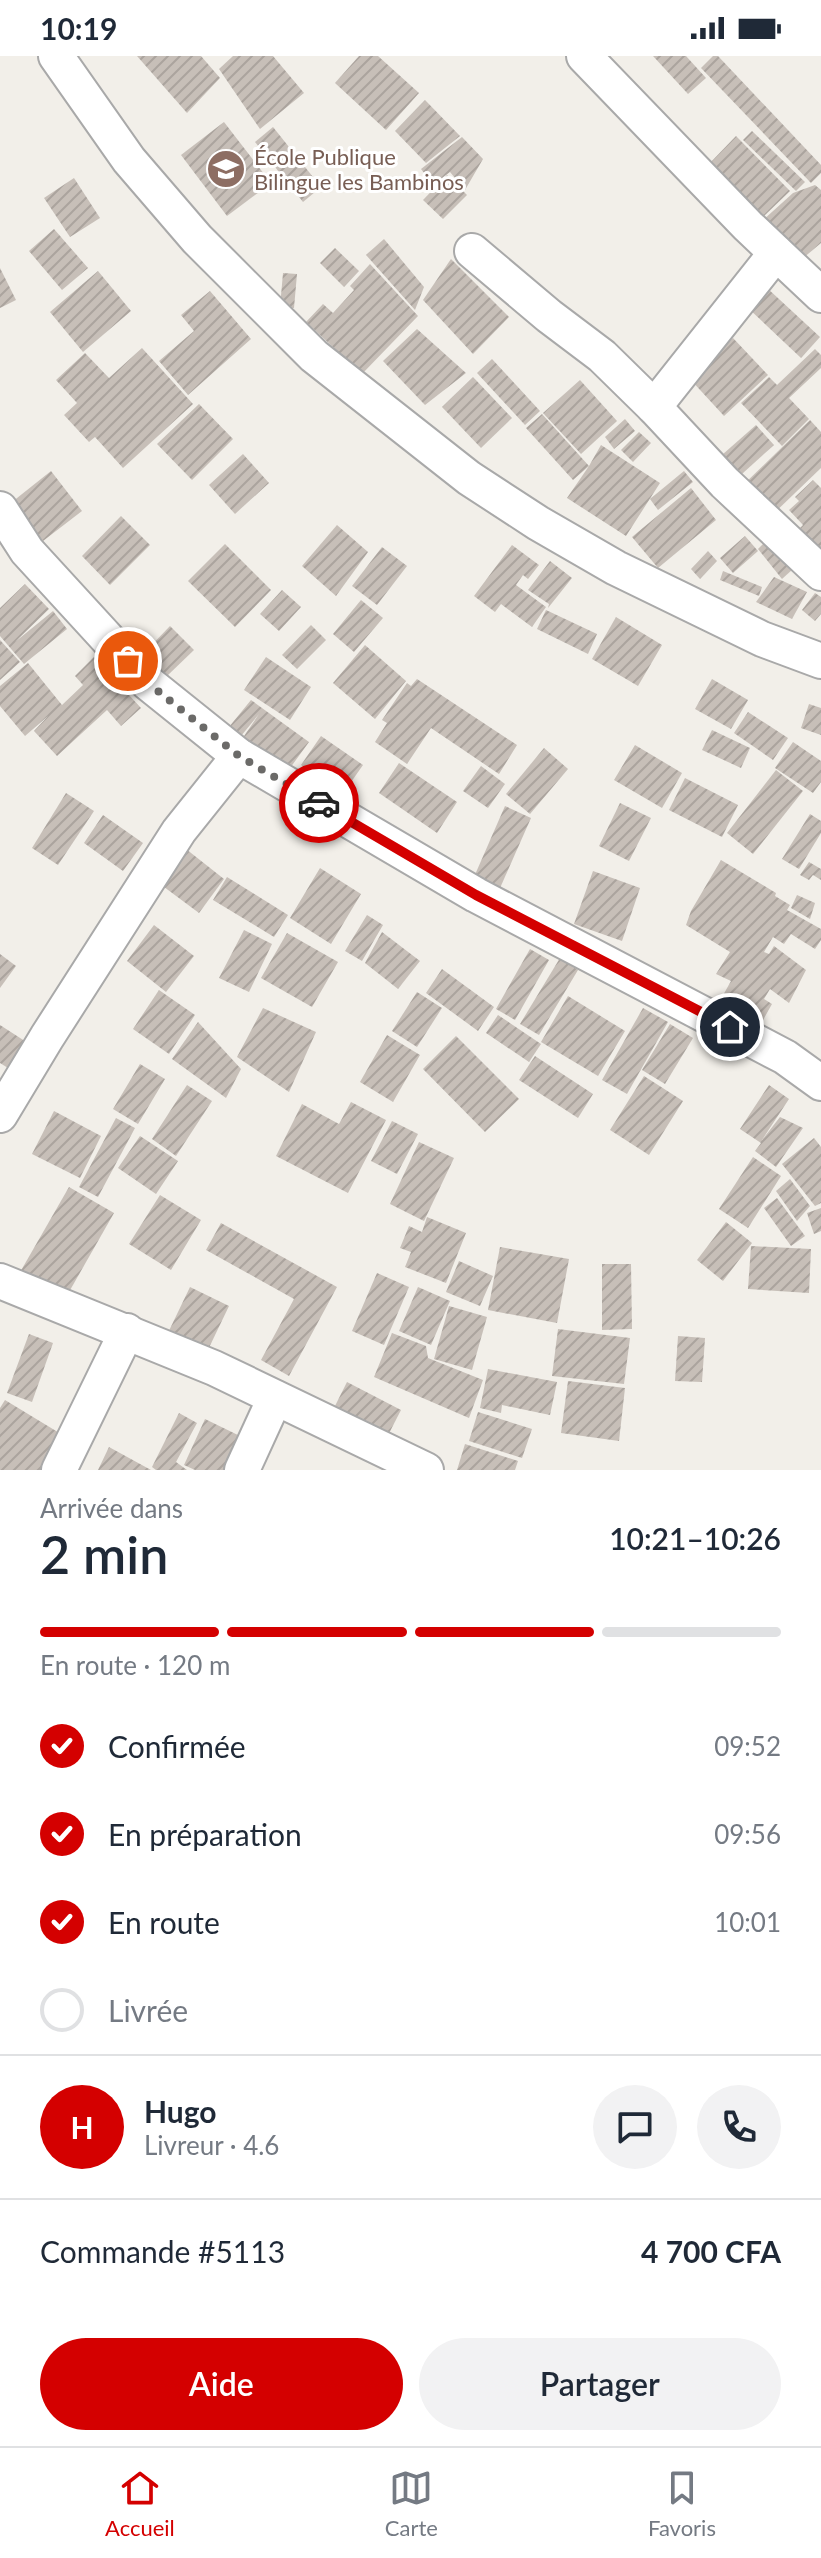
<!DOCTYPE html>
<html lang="fr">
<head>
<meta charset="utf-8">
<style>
  :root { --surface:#fff; --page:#f2f2f3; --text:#1f2937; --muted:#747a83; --line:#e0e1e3; --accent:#d40000 }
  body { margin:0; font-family:Lato,sans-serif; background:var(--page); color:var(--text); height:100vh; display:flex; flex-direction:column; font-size:30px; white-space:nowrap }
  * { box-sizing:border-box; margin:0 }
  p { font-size:26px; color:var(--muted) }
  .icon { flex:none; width:44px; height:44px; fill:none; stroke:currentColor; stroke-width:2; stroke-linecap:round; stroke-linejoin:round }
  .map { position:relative; height:1414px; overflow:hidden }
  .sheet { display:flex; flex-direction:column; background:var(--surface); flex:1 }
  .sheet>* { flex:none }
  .pin { position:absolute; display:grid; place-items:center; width:68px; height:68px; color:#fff; margin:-34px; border:4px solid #fff; border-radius:50%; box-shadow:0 2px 8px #0007 }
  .courier { position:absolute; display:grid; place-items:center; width:80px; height:80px; margin:-40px; border:6px solid #d40000; border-radius:50%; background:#fff; color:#222; box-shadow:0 2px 10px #0007 }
  .summary em { font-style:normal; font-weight:600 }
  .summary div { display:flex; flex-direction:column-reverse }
  .summary { display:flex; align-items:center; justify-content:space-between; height:136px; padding:0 40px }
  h1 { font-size:52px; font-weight:600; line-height:60px }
  .bar { display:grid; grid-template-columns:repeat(4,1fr); gap:12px 8px; align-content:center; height:96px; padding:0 40px }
  .bar i { height:10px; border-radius:6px; background:var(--line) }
  .bar .active { background:var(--accent) }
  .bar p { grid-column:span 4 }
  .line { display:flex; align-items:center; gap:20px; padding:0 40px; border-top:2px solid var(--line) }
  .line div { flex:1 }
  .round { display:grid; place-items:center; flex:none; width:84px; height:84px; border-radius:42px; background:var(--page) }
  ol { padding:0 40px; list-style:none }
  li { display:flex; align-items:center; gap:24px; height:88px }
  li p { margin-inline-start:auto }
  li .icon { padding:8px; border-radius:50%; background:var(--accent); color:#fff; stroke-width:4 }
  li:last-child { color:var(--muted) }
  li i { width:44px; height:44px; border:4px solid var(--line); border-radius:50% }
  .button { display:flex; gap:16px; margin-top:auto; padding:16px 40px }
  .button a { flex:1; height:92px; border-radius:48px; background:var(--accent); color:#fff; font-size:32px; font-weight:600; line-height:92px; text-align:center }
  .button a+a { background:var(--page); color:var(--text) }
  .status { display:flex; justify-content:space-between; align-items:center; height:56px; padding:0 40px; background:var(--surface); direction:ltr }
  .status svg { height:22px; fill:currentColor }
  .tab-bar { display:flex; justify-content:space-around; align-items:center; height:112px; border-top:2px solid var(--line); background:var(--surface); font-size:22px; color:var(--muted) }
  .tab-bar a { display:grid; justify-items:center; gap:4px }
  .tab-bar .active { color:var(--accent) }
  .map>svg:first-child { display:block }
</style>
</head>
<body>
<div class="status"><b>10:19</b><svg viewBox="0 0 49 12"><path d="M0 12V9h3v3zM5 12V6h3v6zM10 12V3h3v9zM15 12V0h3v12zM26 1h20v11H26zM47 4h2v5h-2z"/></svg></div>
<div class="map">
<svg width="821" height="1414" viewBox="0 0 821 1414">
  <defs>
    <pattern id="building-hatch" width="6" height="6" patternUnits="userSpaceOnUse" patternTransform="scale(2)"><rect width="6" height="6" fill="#c7bfb8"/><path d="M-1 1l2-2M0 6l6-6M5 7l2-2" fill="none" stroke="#aba49e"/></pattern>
  </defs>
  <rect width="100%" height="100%" fill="#f2efe9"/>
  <g fill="url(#building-hatch)">
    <path d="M 137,0 L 201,0 L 220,22 L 187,57 Z"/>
    <path d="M 233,0 L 273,0 L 304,37 L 260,73 L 219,13 Z"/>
    <path d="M 359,0 L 378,0 L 419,37 L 386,74 L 335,27 Z"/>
    <path d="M 653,0 L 686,0 L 706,22 L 688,38 Z"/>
    <path d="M 713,0 L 718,0 L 821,109 L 821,117 L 811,127 L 701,12 Z"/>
    <path d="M 425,44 L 460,80 L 426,107 L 395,75 Z"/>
    <path d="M 224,66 L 271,127 L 227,160 L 181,99 Z"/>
    <path d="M 273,71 L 321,131 L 303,146 L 255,86 Z"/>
    <path d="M 752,75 L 805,126 L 796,135 L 743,84 Z"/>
    <path d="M 736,80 L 790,135 L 763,161 L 710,107 Z"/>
    <path d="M 462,81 L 483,103 L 465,134 L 450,116 L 433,129 L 421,113 Z"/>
    <path d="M 447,119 L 467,139 L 443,163 L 423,144 Z"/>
    <path d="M 74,122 L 100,162 L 70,181 L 44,142 Z"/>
    <path d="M 815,129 L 821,134 L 821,187 L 802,203 L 762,165 L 793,137 Z"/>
    <path d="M 54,173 L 88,212 L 62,234 L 29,195 Z"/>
    <path d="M 384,183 L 424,231 L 415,254 L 366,199 Z"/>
    <path d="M 335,192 L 359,215 L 344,231 L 320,207 Z"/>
    <path d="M 451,203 L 509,261 L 473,298 L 423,244 Z"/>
    <path d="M 370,208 L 418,260 L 362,318 L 306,266 L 323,248 L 333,257 L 354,234 L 350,230 Z"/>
    <path d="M 0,212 L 16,244 L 0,252 Z"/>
    <path d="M 98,215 L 131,255 L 83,296 L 50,256 Z"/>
    <path d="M 283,217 L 297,218 L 294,252 L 280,251 Z"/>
    <path d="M 766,231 L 820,281 L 801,302 L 747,251 Z"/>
    <path d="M 210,235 L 251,283 L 188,339 L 159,305 L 194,275 L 181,259 Z"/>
    <path d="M 417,273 L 466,317 L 425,349 L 383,305 Z"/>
    <path d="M 733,282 L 768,319 L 724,360 L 690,323 Z"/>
    <path d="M 142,292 L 193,348 L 123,412 L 95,381 L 89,386 L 64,359 L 77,347 L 56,324 L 85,297 L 109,322 Z"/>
    <path d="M 815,293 L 821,299 L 821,312 L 789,342 L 809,363 L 782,390 L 741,347 L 769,321 L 777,329 Z"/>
    <path d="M 492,303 L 540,355 L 525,369 L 477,317 Z"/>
    <path d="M 473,321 L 512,362 L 481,392 L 442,351 Z"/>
    <path d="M 580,324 L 617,365 L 581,398 L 543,357 Z"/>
    <path d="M 199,348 L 233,383 L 192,424 L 157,388 Z"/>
    <path d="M 542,358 L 589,410 L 601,389 L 660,427 L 626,480 L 567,442 L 589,410 L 573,424 L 526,372 Z"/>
    <path d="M 625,363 L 635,375 L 614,393 L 605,381 Z"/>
    <path d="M 810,364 L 821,376 L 821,412 L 768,463 L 739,433 Z"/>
    <path d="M 756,369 L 774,389 L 732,427 L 714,406 Z"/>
    <path d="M 639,376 L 651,387 L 633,406 L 621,394 Z"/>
    <path d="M 243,398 L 269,427 L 235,458 L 209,429 Z"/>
    <path d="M 51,415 L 82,455 L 43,485 L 12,446 Z"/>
    <path d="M 684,415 L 693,426 L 658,454 L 650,443 Z"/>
    <path d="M 813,424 L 821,432 L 821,494 L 798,474 L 803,469 L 789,454 L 799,445 L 795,441 Z"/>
    <path d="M 691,432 L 716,464 L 658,512 L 632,481 Z"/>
    <path d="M 121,460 L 150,489 L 110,529 L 82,500 Z"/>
    <path d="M 337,469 L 368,496 L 336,540 L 302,510 Z"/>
    <path d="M 745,480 L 758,495 L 733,517 L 720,502 Z"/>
    <path d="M 768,483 L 793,513 L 782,523 L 758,493 Z"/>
    <path d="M 225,488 L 271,534 L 235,571 L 188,525 Z"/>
    <path d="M 512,489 L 539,509 L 528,523 L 523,519 L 516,529 L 546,551 L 532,571 L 501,548 L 495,556 L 474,540 Z"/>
    <path d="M 382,491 L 407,510 L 377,549 L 352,530 Z"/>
    <path d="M 708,495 L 717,505 L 700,523 L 691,513 Z"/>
    <path d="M 550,505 L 572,522 L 548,552 L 549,548 L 528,534 Z"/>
    <path d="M 723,515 L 762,531 L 759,540 L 720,524 Z"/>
    <path d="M 774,521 L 807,536 L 792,563 L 756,546 Z"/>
    <path d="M 25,528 L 49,553 L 15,586 L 53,555 L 67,573 L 24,608 L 0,580 L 0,552 Z"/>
    <path d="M 282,534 L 301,551 L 279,575 L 260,558 Z"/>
    <path d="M 815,537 L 821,541 L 821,558 L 815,565 L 802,554 Z"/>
    <path d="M 361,544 L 383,562 L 354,596 L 333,578 Z"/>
    <path d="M 546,554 L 597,578 L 588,598 L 537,573 Z"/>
    <path d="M 616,561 L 662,589 L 638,630 L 592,603 Z"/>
    <path d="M 311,569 L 326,584 L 297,613 L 282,599 Z"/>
    <path d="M 170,570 L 194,594 L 167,620 L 144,597 Z"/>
    <path d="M 0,584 L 20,606 L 0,624 Z"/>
    <path d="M 365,589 L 406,625 L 375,663 L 333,627 Z"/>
    <path d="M 94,601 L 141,652 L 121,670 L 107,654 L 57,700 L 34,675 L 48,660 L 25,680 L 0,650 L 0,630 L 28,607 L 62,649 L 83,629 L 75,620 Z"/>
    <path d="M 266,601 L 311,631 L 290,664 L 244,634 Z"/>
    <path d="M 417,623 L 517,689 L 499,718 L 431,672 L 407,708 L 375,686 L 387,667 L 382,664 L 407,627 L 411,630 Z"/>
    <path d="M 712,623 L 748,644 L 731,673 L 695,653 Z"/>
    <path d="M 251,644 L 309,686 L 285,719 L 240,686 L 259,658 L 232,691 L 220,682 Z"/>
    <path d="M 809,648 L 821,652 L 821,679 L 801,672 Z"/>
    <path d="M 748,656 L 788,682 L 773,704 L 734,677 Z"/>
    <path d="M 712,674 L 750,692 L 741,712 L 702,694 Z"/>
    <path d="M 321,680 L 363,709 L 342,739 L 301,709 Z"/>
    <path d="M 793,686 L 821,705 L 821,726 L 813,737 L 775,712 Z"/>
    <path d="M 635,689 L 682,717 L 662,752 L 614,724 Z"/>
    <path d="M 544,692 L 568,713 L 530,758 L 506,738 Z"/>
    <path d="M 399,707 L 457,746 L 437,777 L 379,737 Z"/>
    <path d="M 481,710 L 505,728 L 488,752 L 463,735 Z"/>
    <path d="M 776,714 L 803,735 L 753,798 L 727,777 Z"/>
    <path d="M 685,722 L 738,749 L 722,781 L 669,754 Z"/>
    <path d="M 66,737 L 94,755 L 58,809 L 32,792 Z"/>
    <path d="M 620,747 L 651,762 L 629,805 L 599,790 Z"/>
    <path d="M 505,750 L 531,762 L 500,832 L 474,821 Z"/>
    <path d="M 810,758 L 821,765 L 821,777 L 799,813 L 782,803 Z"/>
    <path d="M 103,759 L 143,787 L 123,815 L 84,787 Z"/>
    <path d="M 186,793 L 224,823 L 199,857 L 160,828 Z"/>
    <path d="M 721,804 L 776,837 L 775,840 L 790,849 L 787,854 L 821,873 L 821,884 L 815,893 L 791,878 L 784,888 L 773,881 L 764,896 L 769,898 L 774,890 L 806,914 L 789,947 L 770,933 L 764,943 L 772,948 L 758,973 L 717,950 L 731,925 L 716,918 L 730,896 L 686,869 L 691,855 Z"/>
    <path d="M 809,806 L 821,813 L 821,824 L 813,819 L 809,824 L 800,819 Z"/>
    <path d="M 320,812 L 361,838 L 331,888 L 290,862 Z"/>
    <path d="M 593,815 L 640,832 L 622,885 L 574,868 Z"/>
    <path d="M 227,821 L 288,859 L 274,881 L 213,844 Z"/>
    <path d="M 797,839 L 815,847 L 810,863 L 791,852 Z"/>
    <path d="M 367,859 L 383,869 L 362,905 L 345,895 Z"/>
    <path d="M 154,869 L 194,900 L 166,936 L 127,905 Z"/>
    <path d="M 244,874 L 272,888 L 249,936 L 219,922 Z"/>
    <path d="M 382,876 L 420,905 L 398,933 L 365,907 Z"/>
    <path d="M 287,877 L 338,906 L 312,951 L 261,922 Z"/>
    <path d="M 530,893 L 549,904 L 515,964 L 496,953 Z"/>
    <path d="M 0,898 L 16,910 L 0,932 Z"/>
    <path d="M 560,902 L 578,914 L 539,979 L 520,968 Z"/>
    <path d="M 442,913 L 494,951 L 478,975 L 426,937 Z"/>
    <path d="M 159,934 L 195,959 L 169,998 L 133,973 Z"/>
    <path d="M 417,936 L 442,952 L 417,991 L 392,975 Z"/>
    <path d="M 568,940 L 625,975 L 598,1020 L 541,986 Z"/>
    <path d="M 263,952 L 316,976 L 289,1036 L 237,1001 Z"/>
    <path d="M 643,952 L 668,966 L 627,1038 L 602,1024 Z"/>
    <path d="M 498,959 L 541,988 L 529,1006 L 486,977 Z"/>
    <path d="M 198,966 L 241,1013 L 226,1042 L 172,1003 Z"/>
    <path d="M 670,968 L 693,982 L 665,1028 L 642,1014 Z"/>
    <path d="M 0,969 L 34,991 L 16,1017 L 0,1007 Z"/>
    <path d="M 387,979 L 420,999 L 393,1046 L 360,1026 Z"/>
    <path d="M 456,980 L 519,1043 L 485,1076 L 423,1013 Z"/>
    <path d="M 535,1000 L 593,1038 L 578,1062 L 519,1024 Z"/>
    <path d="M 140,1008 L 165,1023 L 138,1068 L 113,1053 Z"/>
    <path d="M 644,1020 L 683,1045 L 649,1099 L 610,1074 Z"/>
    <path d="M 187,1029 L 212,1045 L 176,1100 L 152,1083 Z"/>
    <path d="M 769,1029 L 789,1043 L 762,1084 L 780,1061 L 803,1072 L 776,1111 L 755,1095 L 761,1087 L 740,1073 Z"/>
    <path d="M 351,1046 L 386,1064 L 348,1137 L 276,1100 L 302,1048 L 339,1068 Z"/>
    <path d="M 54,1055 L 101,1080 L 80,1122 L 32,1098 Z"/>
    <path d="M 116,1062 L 135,1072 L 98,1141 L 79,1131 Z"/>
    <path d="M 392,1065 L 418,1078 L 397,1118 L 371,1105 Z"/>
    <path d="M 140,1080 L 178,1105 L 156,1138 L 118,1112 Z"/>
    <path d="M 814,1082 L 821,1091 L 821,1147 L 815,1150 L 782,1108 Z"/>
    <path d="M 419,1086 L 454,1102 L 424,1165 L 390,1148 Z"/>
    <path d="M 753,1101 L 781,1120 L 748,1172 L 719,1153 Z"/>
    <path d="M 790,1123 L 810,1150 L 797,1165 L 776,1135 Z"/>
    <path d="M 69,1131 L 114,1157 L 65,1243 L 19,1218 Z"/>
    <path d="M 160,1139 L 201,1164 L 171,1214 L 129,1188 Z"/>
    <path d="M 777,1142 L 805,1180 L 791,1190 L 764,1152 Z"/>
    <path d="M 821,1152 L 821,1175 L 814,1178 L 807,1157 Z"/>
    <path d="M 427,1161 L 466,1177 L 446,1227 L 405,1211 L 411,1196 L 400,1192 L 409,1170 L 422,1176 Z"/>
    <path d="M 726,1166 L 752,1187 L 723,1225 L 697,1204 Z"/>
    <path d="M 221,1167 L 337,1231 L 289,1320 L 261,1304 L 294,1243 L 206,1194 Z"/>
    <path d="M 751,1190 L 811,1193 L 809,1237 L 748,1233 Z"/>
    <path d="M 500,1191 L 569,1203 L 557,1267 L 488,1254 Z"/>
    <path d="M 459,1205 L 493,1220 L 480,1250 L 446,1236 Z"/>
    <path d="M 602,1208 L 631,1208 L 632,1273 L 602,1274 Z"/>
    <path d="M 377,1217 L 409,1231 L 384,1289 L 352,1275 Z"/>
    <path d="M 190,1231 L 229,1250 L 205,1300 L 166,1281 Z"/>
    <path d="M 418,1231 L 450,1245 L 431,1289 L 399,1275 Z"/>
    <path d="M 449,1250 L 487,1261 L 472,1314 L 434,1303 Z"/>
    <path d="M 558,1273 L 630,1282 L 624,1328 L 552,1320 Z"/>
    <path d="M 392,1277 L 426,1290 L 428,1302 L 483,1324 L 469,1362 L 374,1321 Z"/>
    <path d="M 29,1278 L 53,1287 L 32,1346 L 7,1337 Z"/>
    <path d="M 678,1280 L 705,1282 L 702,1326 L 675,1325 Z"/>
    <path d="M 488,1313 L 557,1326 L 550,1359 L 502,1349 L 501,1357 L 480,1352 Z"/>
    <path d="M 568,1325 L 625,1332 L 619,1385 L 561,1377 Z"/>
    <path d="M 347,1326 L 401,1354 L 382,1391 L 328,1364 Z"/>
    <path d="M 5,1344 L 61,1378 L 40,1414 L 0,1414 L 0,1352 Z"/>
    <path d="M 478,1356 L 532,1373 L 522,1402 L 469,1385 Z"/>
    <path d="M 179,1357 L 197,1367 L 176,1406 L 187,1414 L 156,1414 L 152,1411 Z"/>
    <path d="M 205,1363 L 242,1381 L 226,1414 L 195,1414 L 184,1409 Z"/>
    <path d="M 465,1388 L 518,1405 L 515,1414 L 457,1414 Z"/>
    <path d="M 109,1391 L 151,1414 L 98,1414 Z"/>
  </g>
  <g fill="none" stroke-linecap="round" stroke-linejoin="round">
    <defs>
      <g id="minor">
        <path d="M 56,0 L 129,104 L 197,183 L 314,300 L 469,422 L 538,467 L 616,512 L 762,583 L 821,605"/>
        <path d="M 584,0 L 748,170 L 821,239"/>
        <path d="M 472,195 L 549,260 L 602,300 L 654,351 L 725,427 L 821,517"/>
        <path d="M 654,351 L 776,197"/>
        <path d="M 0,453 L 27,495 L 148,627 L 239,700 L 476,839 L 785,1001 L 821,1027"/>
        <path d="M 0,1059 L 47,981 L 179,775 L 239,700"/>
        <path d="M 0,1225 L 214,1312 L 426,1414"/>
        <path d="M 59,1414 L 127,1275"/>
        <path d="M 242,1414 L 275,1342"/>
      </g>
    </defs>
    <use href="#minor" stroke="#a9a9a9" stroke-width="38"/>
    <use href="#minor" stroke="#fff" stroke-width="34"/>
  </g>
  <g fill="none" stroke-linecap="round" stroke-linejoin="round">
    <path stroke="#6b6a68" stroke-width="8" stroke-dasharray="0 14.4" d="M 128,605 L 148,627 L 239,700 L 319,747"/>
    <path stroke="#d40000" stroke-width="10" d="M 319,747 L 476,839 L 730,971"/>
  </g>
  <defs>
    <symbol id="school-disc" viewBox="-11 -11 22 22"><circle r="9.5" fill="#8d6e63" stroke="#fff"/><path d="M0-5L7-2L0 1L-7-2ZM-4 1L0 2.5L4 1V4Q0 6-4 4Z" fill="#fff"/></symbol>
  </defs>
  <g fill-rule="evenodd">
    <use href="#school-disc" x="204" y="91" width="44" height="44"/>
  </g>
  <g text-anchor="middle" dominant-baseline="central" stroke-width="6" stroke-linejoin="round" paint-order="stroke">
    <g font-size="22" fill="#785e54" stroke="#fff" text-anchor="start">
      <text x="254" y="100">École Publique<tspan x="254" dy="25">Bilingue les Bambinos</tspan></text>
    </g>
  </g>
</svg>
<div class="pin" style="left:128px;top:605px;background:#ea580c"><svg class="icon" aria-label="bag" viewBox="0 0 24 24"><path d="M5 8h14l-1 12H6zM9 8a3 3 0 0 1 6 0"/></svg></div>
<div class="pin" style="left:730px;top:971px;background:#1f2937"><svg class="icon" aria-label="home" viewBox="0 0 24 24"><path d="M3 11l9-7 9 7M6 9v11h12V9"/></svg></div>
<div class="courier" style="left:319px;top:747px"><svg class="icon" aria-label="car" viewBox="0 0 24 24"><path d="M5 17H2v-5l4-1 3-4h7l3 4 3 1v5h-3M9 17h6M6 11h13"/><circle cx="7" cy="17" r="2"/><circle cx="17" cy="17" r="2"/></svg></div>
</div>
<section class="sheet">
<div class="summary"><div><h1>2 min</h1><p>Arrivée dans</p></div><em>10:21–10:26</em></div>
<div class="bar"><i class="active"></i><i class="active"></i><i class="active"></i><i></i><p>En route · 120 m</p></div>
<ol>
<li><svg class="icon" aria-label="check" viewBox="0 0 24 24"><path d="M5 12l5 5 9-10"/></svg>Confirmée<p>09:52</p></li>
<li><svg class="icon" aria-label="check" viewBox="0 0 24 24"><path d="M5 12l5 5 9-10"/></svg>En préparation<p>09:56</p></li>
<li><svg class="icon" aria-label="check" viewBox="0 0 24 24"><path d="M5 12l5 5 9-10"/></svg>En route<p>10:01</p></li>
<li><i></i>Livrée</li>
</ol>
<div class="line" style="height:144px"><b class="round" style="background:var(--accent);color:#fff">H</b><div><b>Hugo</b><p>Livreur · 4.6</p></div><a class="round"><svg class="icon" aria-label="chat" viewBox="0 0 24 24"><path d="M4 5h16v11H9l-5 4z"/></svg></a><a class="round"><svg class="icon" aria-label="phone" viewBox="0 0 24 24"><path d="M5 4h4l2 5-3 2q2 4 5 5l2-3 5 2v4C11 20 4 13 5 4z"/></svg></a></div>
<div class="line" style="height:104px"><div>Commande #5113</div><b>4 700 CFA</b></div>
<div class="button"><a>Aide</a><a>Partager</a></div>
</section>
<nav class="tab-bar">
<a class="active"><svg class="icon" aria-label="home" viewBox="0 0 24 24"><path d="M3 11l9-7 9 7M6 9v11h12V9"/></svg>Accueil</a>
<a><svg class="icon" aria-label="map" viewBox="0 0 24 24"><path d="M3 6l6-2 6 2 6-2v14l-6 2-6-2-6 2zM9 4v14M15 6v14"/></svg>Carte</a>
<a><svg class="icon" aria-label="saved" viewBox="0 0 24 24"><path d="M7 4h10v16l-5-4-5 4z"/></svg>Favoris</a>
</nav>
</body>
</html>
